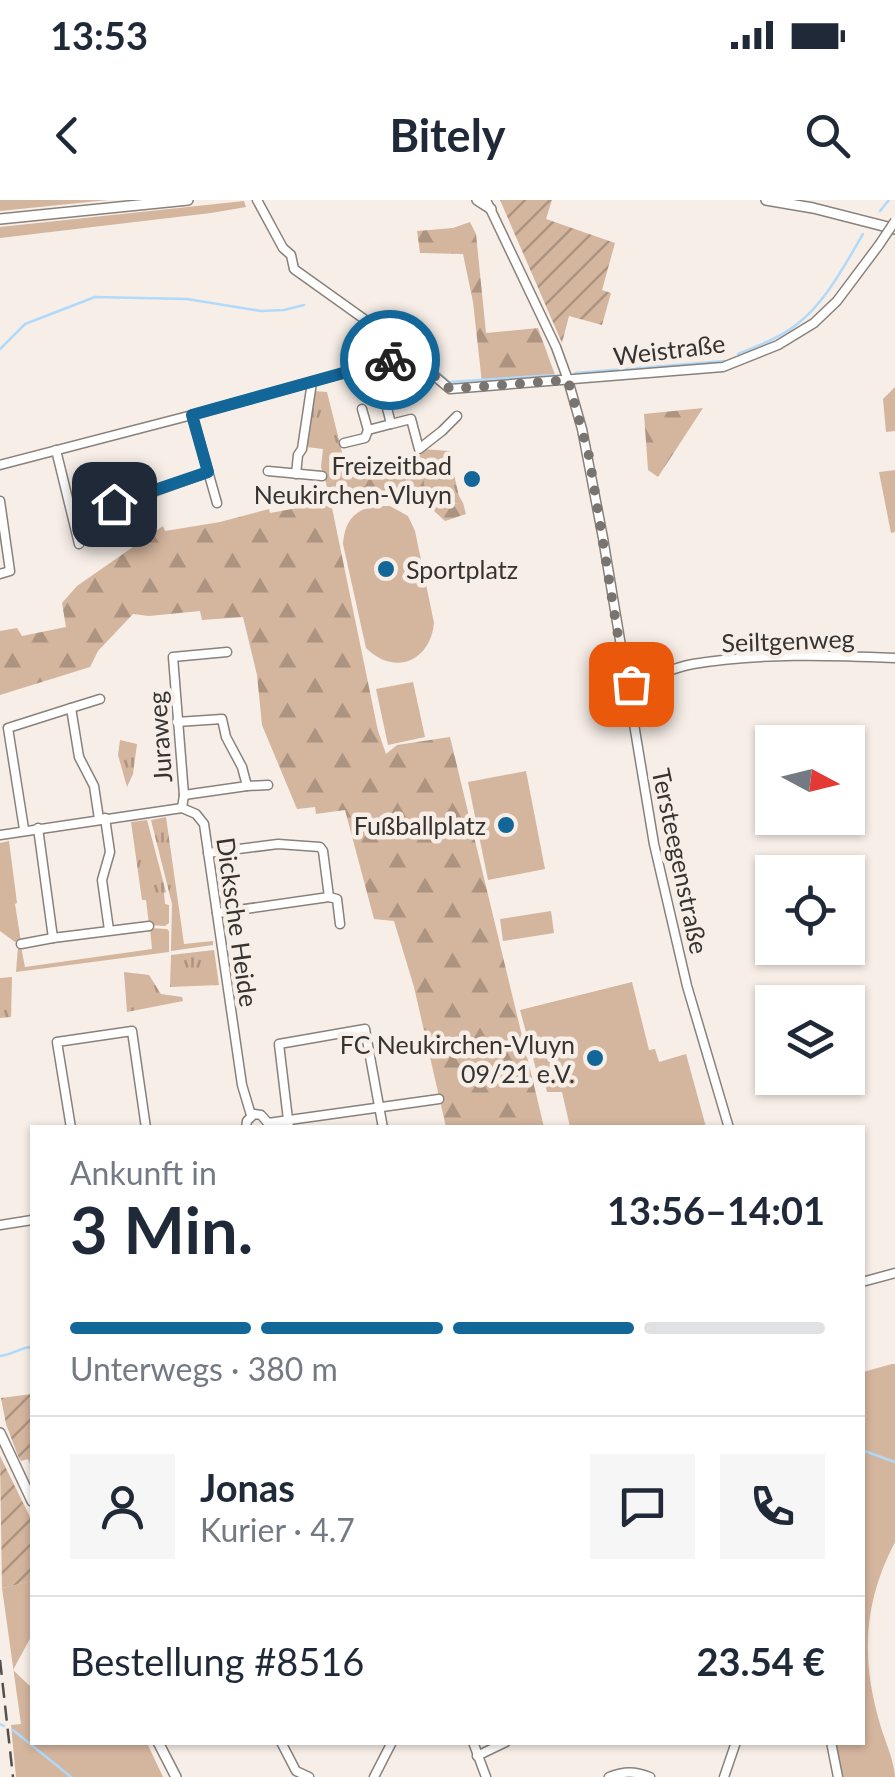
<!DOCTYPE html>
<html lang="de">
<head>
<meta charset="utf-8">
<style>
  :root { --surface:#fff; --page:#f6f6f7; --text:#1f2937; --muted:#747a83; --line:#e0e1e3; --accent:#126798 }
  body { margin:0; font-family:Lato,sans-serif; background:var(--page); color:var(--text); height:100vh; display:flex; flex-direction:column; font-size:38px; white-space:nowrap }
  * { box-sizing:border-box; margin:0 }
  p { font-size:32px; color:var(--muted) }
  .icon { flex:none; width:55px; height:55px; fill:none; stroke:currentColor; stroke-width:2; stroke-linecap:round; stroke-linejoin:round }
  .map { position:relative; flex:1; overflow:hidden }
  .panel { position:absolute; left:30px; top:925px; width:835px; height:620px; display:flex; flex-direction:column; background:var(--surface); border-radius:0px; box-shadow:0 2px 8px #0004 }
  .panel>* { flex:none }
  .needle { width:65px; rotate:97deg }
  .buttons { position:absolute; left:755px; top:525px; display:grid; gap:20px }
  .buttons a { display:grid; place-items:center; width:110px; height:110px; border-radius:0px; background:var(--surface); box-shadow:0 2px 8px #0004; font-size:50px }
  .pin { position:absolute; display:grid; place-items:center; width:85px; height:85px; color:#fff; margin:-42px; border-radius:20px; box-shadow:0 5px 15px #0006 }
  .courier { position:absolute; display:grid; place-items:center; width:100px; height:100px; margin:-50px; border:8px solid #126798; border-radius:50%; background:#fff; color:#222; box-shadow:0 2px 12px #0007 }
  .overview em { font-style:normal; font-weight:700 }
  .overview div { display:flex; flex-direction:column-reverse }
  .overview { display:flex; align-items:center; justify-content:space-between; height:170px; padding:0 40px }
  h1 { font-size:65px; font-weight:700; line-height:75px }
  .bar { display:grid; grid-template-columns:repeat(4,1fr); gap:15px 10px; align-content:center; height:120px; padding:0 40px }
  .bar i { height:12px; border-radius:8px; background:var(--line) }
  .bar .selected { background:var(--accent) }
  .bar p { grid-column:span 4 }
  .line { display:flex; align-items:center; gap:25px; padding:0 40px; border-top:2px solid var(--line) }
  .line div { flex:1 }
  .round { display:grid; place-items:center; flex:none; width:105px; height:105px; border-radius:0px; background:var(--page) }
  .status { display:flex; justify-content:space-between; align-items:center; height:70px; padding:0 50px; background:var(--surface); direction:ltr }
  .status svg { height:28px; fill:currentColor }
  header { display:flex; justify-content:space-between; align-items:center; height:130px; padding:0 40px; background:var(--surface); font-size:45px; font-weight:700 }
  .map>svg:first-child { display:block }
</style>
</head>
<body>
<div class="status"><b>13:53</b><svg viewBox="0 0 49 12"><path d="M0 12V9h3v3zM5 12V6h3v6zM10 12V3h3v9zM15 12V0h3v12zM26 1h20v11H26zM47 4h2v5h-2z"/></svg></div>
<header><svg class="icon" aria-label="back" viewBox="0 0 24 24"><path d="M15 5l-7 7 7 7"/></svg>Bitely<svg class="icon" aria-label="search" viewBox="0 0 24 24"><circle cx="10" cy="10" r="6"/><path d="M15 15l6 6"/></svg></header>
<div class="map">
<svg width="895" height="1577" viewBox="0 0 895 1577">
  <defs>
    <pattern id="forest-firs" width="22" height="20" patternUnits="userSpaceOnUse" patternTransform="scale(2.5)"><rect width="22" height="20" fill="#d4b59e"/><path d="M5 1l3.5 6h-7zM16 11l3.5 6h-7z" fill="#ad9481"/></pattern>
    <pattern id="park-tufts" width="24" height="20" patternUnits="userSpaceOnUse" patternTransform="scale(2.5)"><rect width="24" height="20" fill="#d4b59e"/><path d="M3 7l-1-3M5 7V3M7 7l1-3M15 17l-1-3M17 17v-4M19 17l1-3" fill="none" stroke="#ad9481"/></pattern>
    <pattern id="garden-furrows" width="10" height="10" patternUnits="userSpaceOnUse" patternTransform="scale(2.5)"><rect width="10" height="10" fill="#d4b59e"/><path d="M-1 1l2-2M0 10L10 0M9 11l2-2" fill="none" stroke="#ad9481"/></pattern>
  </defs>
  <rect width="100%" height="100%" fill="#f7eee7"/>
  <g fill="#d4b59e">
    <path d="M 0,0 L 108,0 L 0,11 Z"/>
    <path d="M 244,1 L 246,7 L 211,13 L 0,38 L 0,27 Z"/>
    <path d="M 895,187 L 895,231 L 886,232 L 883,199 Z"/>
    <path d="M 895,270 L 895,332 L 891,333 L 879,272 Z"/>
    <path d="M 390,306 L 408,316 L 415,331 L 434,423 C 430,462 394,476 366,448 L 343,344 C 345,314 362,305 390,306 Z"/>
    <path d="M 413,482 L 425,537 L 388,545 L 376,489 Z"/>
    <path d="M 526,571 L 545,669 L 488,680 L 468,582 Z"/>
    <path d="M 9,641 L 17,703 L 15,704 L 21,742 L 15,742 L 0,731 L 0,643 Z"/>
    <path d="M 551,711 L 554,733 L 503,741 L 500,719 Z"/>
    <path d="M 150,728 L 167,729 L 169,731 L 169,752 L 16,772 L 18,747 L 21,747 L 25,767 L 152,749 Z"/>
    <path d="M 632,782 L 649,850 L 655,849 L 659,862 L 686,854 L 706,927 L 570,927 L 562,892 L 547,892 L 542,872 L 537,873 L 520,810 Z"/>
    <path d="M 892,1164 L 895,1164 L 895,1342 C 863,1403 861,1459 880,1524 C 885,1542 894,1559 895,1577 L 839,1577 L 831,1543 L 862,1542 L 863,1172 Z"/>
    <path d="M 32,1381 L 32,1435 L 13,1470 L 32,1488 L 32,1542 L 147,1543 L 163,1577 L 16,1577 L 11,1525 L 21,1524 L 2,1388 Z"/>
  </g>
  <g fill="url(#forest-firs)">
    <path d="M 470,22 L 476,34 L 486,133 L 538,128 L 555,175 L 482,183 L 473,102 L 463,54 L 420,53 L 417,31 L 453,28 Z"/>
    <path d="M 703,208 L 658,277 L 648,270 L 644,214 Z"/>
    <path d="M 422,249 L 449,251 L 451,262 L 421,269 L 440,304 L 463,303 L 466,314 L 445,321 L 421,299 L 331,303 L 378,531 L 386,554 L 397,545 L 450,537 L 544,927 L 446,927 L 414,787 L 394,721 L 374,719 L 345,610 L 316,614 L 315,607 L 297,609 L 262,525 L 257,475 L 243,417 L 202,420 L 200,411 L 149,416 L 133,414 L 98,451 L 90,467 L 0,495 L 0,431 L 17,428 L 22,436 L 66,427 L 62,403 L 77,386 L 163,326 L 165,331 L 220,322 L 269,309 L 270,313 L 330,302 L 326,283 Z"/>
  </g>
  <g fill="url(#park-tufts)">
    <path d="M 313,191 L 327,192 L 348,276 L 326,283 L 321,267 L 323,249 L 306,247 Z"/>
    <path d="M 451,262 L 459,296 L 463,303 L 440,304 L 426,294 L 421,268 Z"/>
    <path d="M 120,540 L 137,544 L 133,574 L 127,587 L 118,555 Z"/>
    <path d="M 166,617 L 184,744 L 213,741 L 213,745 L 171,751 L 172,704 L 151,620 Z"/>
    <path d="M 147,620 L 166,692 L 164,693 L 165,704 L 169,705 L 169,723 L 165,726 L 149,725 L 146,700 L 142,700 L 131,622 Z"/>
    <path d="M 214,750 L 219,785 L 170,787 L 171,755 Z"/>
    <path d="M 124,772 L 149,775 L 161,794 L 182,797 L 183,801 L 127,812 Z"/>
    <path d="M 12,777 L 11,817 L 0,818 L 0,778 Z"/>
  </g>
  <g fill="url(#garden-furrows)">
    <path d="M 500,0 L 552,0 L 546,19 L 615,43 L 602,90 L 611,93 L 602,125 L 569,116 L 562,143 Z"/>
    <path d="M 32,1194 L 32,1269 L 28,1259 L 21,1261 L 18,1256 L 6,1224 L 1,1198 Z"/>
    <path d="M 0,1256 L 32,1321 L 32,1381 L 2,1388 Z"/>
  </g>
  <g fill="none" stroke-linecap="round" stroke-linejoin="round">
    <g stroke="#b1dafa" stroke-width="2.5">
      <path d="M 880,11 L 889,0"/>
      <path d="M 411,147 L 449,182 L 554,175"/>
      <path d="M 0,149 L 25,124 L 95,97 L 187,99 L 261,111 L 284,110 L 304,105"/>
      <path d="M 738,154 C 757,146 779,138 796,125 C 826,102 844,66 863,34"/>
      <path d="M 575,173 L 725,161"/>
      <path d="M 0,1156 C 12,1155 21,1147 32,1147"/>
      <path d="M 862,1250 L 895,1262"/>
      <path d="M 0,1524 L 4,1526"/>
      <path d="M 13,1530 L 71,1577"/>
    </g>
    <defs>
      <g id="minor">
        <path d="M 257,0 L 283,48 L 291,55 L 294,69 L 406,149 L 409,155 L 450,189 L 723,167 L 778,145 L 814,123 L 837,101 L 879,45"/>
        <path d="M 486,0 L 556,147 L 568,180 L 582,229 L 603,338 L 654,644 L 687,786 L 729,928"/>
        <path d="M 376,164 L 391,224 L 411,219 L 419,249 L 442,231 L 457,216"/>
        <path d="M 362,209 L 368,230 L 391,224"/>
        <path d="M 192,215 L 217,303"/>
        <path d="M 344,243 L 365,238 L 368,230"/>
        <path d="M 56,250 L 79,344"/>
        <path d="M 0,265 L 192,215 L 409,155"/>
        <path d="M 268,271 L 322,276"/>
        <path d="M 296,274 L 298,255 L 302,249 L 312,182"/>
        <path d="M 0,301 L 10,371 L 0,374"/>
        <path d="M 114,304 L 142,296 L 208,272"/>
        <path d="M 627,485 C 649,480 670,468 693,464 C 760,453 828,455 895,458"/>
        <path d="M 71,508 L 100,499"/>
        <path d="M 631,513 C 647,506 644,496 641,482"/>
        <path d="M 177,522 L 222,519 L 226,537 L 242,567 L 247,586"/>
        <path d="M 184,595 L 247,586 L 268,585"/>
        <path d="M 182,608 L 184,595 L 173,457 L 227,452"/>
        <path d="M 105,618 L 110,652 L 102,680 L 109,730"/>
        <path d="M 38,628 L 53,738 L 149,726"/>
        <path d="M 24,629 L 8,528 L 71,508 L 79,557 L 94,586 L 99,619"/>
        <path d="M 0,635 L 182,608 L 196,614 L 204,624 L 242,885 L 251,915"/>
        <path d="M 208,653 L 278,644 L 320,647 L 323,651 L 329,697"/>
        <path d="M 217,713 L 329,697 L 337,699 L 340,724"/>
        <path d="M 21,744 L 53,738"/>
        <path d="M 268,923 L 439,899"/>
        <path d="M 71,928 L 57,842 L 132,831 L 146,928"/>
        <path d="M 246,928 L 247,921 L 254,914 L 261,915 L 268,923"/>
        <path d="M 289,928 L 279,844 L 365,829 L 383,928"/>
        <path d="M 0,1025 L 32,1020"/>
        <path d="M 862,1082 L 895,1073"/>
        <path d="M 281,1542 L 296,1571 L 309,1577"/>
        <path d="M 473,1542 L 486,1577"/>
        <path d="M 831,1542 L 838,1577"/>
        <path d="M 477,1556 L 506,1542"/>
        <path d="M 374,1577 L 392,1542"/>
        <path d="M 609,1577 C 624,1571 635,1571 650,1577"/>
        <path d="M 724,1577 L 736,1542"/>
      </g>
      <g id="major">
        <path d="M 477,0 L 491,9"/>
        <path d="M 766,0 L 813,8 L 895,29"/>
        <path d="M 0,19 L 188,0"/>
        <path d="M 0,1233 L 32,1301"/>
        <path d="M 158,1542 L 176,1577"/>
      </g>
    </defs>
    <use href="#minor" stroke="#89817b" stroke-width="11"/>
    <use href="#major" stroke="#89817b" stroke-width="12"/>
    <use href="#minor" stroke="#fff" stroke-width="8"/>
    <use href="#major" stroke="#fff" stroke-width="9"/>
    <path stroke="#534f4c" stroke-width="2.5" stroke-dasharray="15 8" stroke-linecap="butt" d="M 0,1460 L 13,1577"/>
    <defs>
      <path id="minor-bridge" d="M 879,45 L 895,21"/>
    </defs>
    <use href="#minor-bridge" stroke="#89817b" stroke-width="11" stroke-linecap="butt"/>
    <use href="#minor-bridge" stroke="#fff" stroke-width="8"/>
  </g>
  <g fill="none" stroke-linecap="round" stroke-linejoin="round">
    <path stroke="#7a7470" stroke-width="10" stroke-dasharray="0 18" d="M 390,160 L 409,154 L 450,189 L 568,180 L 589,256 L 626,485 L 631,484"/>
    <path stroke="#126798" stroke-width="12" d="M 114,304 L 208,272 L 192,215 L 390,160"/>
  </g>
  <g fill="#126798" stroke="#f7eee7" stroke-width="4">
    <circle cx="472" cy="279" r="10"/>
    <circle cx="386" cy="369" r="10"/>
    <circle cx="506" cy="625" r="10"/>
    <circle cx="595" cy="858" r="10"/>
  </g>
  <g text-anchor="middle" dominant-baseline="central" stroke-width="9" stroke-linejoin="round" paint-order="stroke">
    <g font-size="25" fill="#363330" stroke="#f7eee7">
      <text transform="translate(669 149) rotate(-7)">Weistraße</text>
      <text transform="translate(788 440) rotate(-2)">Seiltgenweg</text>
      <text transform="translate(159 537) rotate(-94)">Juraweg</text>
      <text transform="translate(681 661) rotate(78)">Tersteegenstraße</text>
      <text transform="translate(238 722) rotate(82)">Dicksche Heide</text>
    </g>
    <g font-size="25" fill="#363330" stroke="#f7eee7" text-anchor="end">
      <text x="452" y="265">Freizeitbad<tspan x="452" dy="29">Neukirchen-Vluyn</tspan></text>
      <text x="406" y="369" text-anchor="start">Sportplatz</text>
      <text x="486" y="625">Fußballplatz</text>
      <text x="575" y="844">FC Neukirchen-Vluyn<tspan x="575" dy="29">09/21 e.V.</tspan></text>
    </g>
  </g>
</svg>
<div class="buttons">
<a><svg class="needle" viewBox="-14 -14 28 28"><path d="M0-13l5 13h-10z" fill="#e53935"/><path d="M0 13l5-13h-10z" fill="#747a83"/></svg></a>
<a><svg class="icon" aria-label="locate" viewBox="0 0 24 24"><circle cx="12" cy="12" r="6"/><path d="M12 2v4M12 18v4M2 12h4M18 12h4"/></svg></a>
<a><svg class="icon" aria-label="layers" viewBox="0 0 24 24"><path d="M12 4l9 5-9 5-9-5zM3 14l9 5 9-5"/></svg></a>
</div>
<div class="pin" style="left:631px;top:484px;background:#ea580c"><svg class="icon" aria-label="bag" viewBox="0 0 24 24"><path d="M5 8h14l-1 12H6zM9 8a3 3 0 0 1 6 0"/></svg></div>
<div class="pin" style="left:114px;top:304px;background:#1f2937"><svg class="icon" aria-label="home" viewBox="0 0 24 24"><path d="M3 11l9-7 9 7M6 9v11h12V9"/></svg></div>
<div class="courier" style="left:390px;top:160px"><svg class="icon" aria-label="bike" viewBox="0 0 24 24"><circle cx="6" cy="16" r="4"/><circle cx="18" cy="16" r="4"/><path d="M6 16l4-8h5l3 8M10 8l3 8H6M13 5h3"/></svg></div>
<section class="panel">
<div class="overview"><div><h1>3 Min.</h1><p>Ankunft in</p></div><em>13:56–14:01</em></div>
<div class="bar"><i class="selected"></i><i class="selected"></i><i class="selected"></i><i></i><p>Unterwegs · 380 m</p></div>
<div class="line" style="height:180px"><a class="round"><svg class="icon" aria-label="person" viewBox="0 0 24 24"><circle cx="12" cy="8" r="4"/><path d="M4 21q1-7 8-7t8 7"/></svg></a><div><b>Jonas</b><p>Kurier · 4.7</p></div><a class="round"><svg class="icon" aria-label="chat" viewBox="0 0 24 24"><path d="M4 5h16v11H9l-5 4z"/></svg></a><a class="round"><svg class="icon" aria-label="phone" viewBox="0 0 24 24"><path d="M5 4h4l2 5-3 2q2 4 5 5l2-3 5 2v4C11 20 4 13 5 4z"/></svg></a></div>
<div class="line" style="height:130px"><div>Bestellung #8516</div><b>23.54 €</b></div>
</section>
</div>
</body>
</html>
